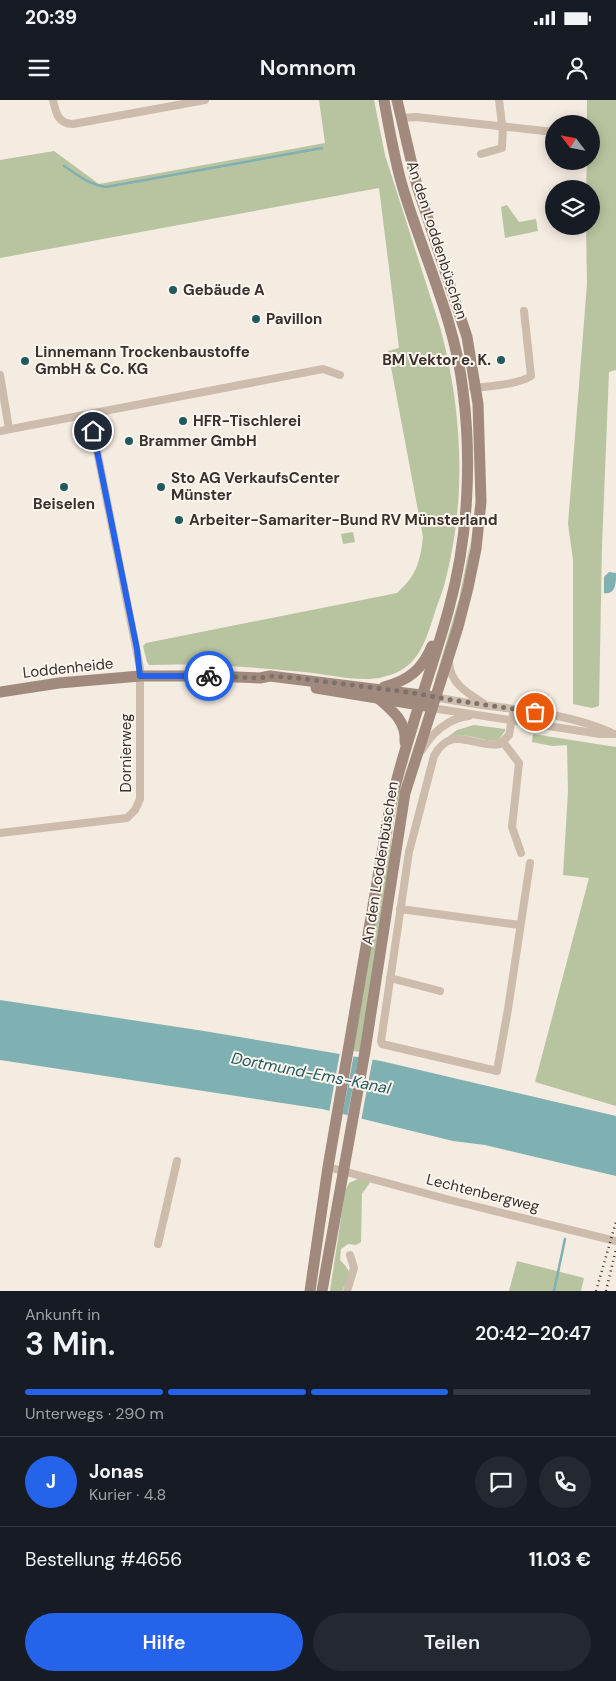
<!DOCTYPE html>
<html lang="de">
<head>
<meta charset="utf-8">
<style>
  :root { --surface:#171b24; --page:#242831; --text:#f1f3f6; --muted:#9ea1a6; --line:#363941; --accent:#2563eb }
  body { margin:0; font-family:"DM Sans",sans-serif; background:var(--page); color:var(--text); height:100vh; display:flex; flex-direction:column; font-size:19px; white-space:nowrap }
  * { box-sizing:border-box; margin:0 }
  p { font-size:16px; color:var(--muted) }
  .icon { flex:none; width:28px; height:28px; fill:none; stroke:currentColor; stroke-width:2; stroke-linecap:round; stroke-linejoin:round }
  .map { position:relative; height:1191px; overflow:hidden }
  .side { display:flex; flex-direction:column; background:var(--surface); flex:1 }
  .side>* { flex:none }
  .needle { width:32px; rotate:302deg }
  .buttons { position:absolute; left:545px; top:15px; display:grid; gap:10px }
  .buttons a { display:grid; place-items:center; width:55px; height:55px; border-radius:50%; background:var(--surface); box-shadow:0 2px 12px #0003; font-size:25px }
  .pin { position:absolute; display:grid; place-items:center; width:42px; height:42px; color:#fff; margin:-21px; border:2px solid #fff; border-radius:50%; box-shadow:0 1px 5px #0007 }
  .courier { position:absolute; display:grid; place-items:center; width:50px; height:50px; margin:-25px; border:4px solid #2563eb; border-radius:50%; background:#fff; color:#222; box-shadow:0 1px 6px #0007 }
  .overview em { font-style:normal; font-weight:600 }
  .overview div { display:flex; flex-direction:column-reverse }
  .overview { display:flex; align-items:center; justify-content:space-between; height:85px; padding:0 25px }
  h1 { font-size:32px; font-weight:600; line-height:38px }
  .bar { display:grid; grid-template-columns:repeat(4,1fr); gap:8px 5px; align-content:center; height:60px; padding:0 25px }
  .bar i { height:6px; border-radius:4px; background:var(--line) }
  .bar .active { background:var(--accent) }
  .bar p { grid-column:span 4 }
  .line { display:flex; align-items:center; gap:12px; padding:0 25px; border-top:1px solid var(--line) }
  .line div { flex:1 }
  .round { display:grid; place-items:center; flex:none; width:52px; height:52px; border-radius:26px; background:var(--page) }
  .cta { display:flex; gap:10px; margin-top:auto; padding:10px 25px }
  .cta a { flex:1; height:58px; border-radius:30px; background:var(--accent); color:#fff; font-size:20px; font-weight:600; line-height:58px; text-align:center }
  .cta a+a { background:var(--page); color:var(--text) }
  .status { display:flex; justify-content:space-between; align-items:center; height:35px; padding:0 25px; background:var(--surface); direction:ltr }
  .status svg { height:14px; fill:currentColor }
  header { display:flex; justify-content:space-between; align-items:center; height:65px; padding:0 25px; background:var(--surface); font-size:22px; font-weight:600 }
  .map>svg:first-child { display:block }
</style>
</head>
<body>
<div class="status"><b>20:39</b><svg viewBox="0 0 49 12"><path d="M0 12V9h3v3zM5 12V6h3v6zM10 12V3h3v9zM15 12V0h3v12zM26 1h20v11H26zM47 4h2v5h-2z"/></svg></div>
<header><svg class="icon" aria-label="menu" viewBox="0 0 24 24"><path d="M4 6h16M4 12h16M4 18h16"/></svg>Nomnom<svg class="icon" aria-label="person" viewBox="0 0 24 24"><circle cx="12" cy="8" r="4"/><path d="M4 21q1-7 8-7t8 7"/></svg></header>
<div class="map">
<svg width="616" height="1191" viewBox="0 0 616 1191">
  <rect width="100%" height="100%" fill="#f4ebe1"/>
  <g fill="#b8c4a0">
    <path d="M 319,0 L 374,0 L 385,55 L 440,227 C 462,307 467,396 446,478 C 444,488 440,497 437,506 C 426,538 421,569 383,577 C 360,583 328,574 304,572 C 253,567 200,563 149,565 L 147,562 L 143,546 L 146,543 L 397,493 C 416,476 420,463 423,437 L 388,251 L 399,248 L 379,88 L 0,158 L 0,60 L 54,51 L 99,84 L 325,43 Z"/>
    <path d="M 587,0 L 616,0 L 616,270 L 609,272 L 602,446 L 599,606 L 592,608 L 573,604 L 573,460 L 568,424 L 587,184 L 586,126 L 591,126 L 591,89 L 586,89 L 587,61 L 591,61 L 591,24 L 587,24 Z"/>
    <path d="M 507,105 L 519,122 L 536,119 L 538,131 L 505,138 L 501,107 Z"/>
    <path d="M 353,432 L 355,442 L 343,444 L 341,434 Z"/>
    <path d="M 471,440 L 469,458 L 457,512 L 437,581 L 435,580 L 459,499 Z"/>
    <path d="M 421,616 C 409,661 393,703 391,750 L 360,952 L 353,951 L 400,680 Z"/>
    <path d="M 474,625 L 505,629 L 505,631 L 498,641 C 479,641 464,630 445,639 L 457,630 Z"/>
    <path d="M 533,634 L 616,647 L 616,1006 L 535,982 L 589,778 L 563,775 L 568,691 L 567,645 L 552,646 L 532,642 Z"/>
    <path d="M 358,1079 L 371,1081 L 362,1094 L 361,1142 L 356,1145 L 348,1144 L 341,1149 L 340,1160 C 354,1174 350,1174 342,1191 L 330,1191 L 345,1091 L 349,1083 Z"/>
    <path d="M 517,1161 L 584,1178 L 581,1191 L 509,1191 Z"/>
  </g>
  <g fill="#7fb0b2">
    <path d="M 609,472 L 616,473 C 616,482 616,495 604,493 L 604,477 Z"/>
    <path d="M 0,900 L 204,931 L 381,961 L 616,1016 L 616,1076 L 485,1045 L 453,1041 L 322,1009 L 0,960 Z"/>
  </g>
  <g fill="#f4ebe1">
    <path d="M 340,952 L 354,954 L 342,1016 L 329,1013 Z"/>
    <path d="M 359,955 L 373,957 L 361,1021 L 347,1018 Z"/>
  </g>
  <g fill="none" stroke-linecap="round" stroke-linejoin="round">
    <g stroke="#7fb0b2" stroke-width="2.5">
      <path d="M 64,66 C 78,75 89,85 106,87 L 322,48"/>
      <path d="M 554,1191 L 565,1139"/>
    </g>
    <g stroke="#cdbbac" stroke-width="8">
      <path d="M 53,0 C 56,13 58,24 73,24 L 205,0"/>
      <path d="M 499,0 L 502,25"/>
      <path d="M 401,18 L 416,17 L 554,32"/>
      <path d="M 481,54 L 502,48 L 503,25"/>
      <path d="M 0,275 L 9,329"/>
      <path d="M 473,288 C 489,286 517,285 531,276 L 524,211"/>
      <path d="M 0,331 L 323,269 L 340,275"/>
      <path d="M 449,562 C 450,583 467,593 483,603"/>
      <path d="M 436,597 C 493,610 555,608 610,632"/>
      <path d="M 432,608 L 600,634 L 616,634"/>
      <path d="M 514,609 L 509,635 L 500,644 C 475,649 452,623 434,656 L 409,752 L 381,941 L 382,944 L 497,971 L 508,909 L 530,763"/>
      <path d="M 503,642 L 519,663 L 512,727 L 521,753"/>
      <path d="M 422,650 C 432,633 448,618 469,616"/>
      <path d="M 0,733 L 127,718 L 135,710 L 140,699 L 140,568 L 90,315"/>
      <path d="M 400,809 L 520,825"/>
      <path d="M 390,878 L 440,891"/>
      <path d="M 328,1067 L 450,1100 L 616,1141"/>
      <path d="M 158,1144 L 177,1061"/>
      <path d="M 347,1191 L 354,1168 L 350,1155"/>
    </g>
    <g stroke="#a18a7d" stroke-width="11">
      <path d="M 384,587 C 409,580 422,570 432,546"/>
      <path d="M 316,588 L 426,606"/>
      <path d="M 0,592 L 59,583 L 140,576 L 209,576 L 260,578 L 270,576 L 429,596"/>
      <path d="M 378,598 C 392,610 407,622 405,642"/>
      <path d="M 310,1191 L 328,1067 L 390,707 C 405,639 431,575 449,508 C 468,439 472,362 463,291 C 455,219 422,153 402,85 C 394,57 389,28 384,0"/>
      <path d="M 322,1191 L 365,951 L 405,693 L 458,527 L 468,488 L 476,449 L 481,402 L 478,304 L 467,237 L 417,86 L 397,0"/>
    </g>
    <g stroke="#3b302b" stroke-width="2.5" stroke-dasharray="1 4" stroke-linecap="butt">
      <path d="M 596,1191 L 616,1122"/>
      <path d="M 606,1191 L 616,1149"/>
    </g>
  </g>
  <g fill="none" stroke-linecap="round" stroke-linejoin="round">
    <path stroke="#7c716b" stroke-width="5" stroke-dasharray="0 9" d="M 209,576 L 260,578 L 270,576 L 297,578 L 414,593 L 452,600 L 535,612"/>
    <path stroke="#2563eb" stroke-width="6" d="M 93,331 L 137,549 L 140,576 L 209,576"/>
  </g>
  <g fill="#1f5a5e" stroke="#fbf5ee" stroke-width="2">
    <circle cx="173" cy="190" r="5"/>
    <circle cx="256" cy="219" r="5"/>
    <circle cx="501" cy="260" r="5"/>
    <circle cx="25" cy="261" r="5"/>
    <circle cx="183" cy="321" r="5"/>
    <circle cx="129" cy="341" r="5"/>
    <circle cx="64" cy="387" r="5"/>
    <circle cx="161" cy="387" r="5"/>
    <circle cx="179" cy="420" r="5"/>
  </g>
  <g text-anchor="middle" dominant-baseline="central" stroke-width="4" stroke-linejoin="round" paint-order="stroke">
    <g font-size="15" fill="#3b302b" stroke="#fbf5ee">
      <text transform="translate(437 140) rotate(72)">An den Loddenbüschen</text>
      <text transform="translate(68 568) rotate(-6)">Loddenheide</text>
      <text transform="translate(126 653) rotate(-90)">Dornierweg</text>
      <text transform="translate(380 763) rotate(-81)">An den Loddenbüschen</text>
      <text transform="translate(483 1093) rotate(14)">Lechtenbergweg</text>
    </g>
    <g font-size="15" font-weight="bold" fill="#3b302b" stroke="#fbf5ee" text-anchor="start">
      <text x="183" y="190">Gebäude A</text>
      <text x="266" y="219">Pavillon</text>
      <text x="35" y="252">Linnemann Trockenbaustoffe<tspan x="35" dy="17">GmbH &amp; Co. KG</tspan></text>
      <text x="491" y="260" text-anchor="end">BM Vektor e. K.</text>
      <text x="193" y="321">HFR-Tischlerei</text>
      <text x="139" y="341">Brammer GmbH</text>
      <text x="171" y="378">Sto AG VerkaufsCenter<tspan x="171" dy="17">Münster</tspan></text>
      <text x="64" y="404" text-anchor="middle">Beiselen</text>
      <text x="189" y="420">Arbeiter-Samariter-Bund RV Münsterland</text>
    </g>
    <g font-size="16" font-style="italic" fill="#1f5a5e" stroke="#fbf5ee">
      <text transform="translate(311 973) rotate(11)">Dortmund-Ems-Kanal</text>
    </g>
  </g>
</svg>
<div class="buttons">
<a><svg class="needle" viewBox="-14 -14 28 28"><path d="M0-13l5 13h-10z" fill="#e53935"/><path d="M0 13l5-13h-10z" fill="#9ea1a6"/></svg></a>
<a><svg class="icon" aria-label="layers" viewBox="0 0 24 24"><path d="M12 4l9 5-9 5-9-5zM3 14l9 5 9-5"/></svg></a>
</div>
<div class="pin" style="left:535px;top:612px;background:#ea580c"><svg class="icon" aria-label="bag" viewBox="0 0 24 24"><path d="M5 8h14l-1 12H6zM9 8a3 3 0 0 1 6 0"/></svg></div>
<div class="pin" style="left:93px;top:331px;background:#1f2937"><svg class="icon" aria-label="home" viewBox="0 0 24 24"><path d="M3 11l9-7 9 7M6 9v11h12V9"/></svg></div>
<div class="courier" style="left:209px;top:576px"><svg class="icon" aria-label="bike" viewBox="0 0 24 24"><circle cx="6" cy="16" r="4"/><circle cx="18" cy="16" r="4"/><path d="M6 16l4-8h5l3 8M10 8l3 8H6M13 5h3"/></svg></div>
</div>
<section class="side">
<div class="overview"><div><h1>3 Min.</h1><p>Ankunft in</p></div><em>20:42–20:47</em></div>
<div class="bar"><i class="active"></i><i class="active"></i><i class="active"></i><i></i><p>Unterwegs · 290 m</p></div>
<div class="line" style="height:90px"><b class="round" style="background:var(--accent);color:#fff">J</b><div><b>Jonas</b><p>Kurier · 4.8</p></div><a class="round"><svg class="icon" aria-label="chat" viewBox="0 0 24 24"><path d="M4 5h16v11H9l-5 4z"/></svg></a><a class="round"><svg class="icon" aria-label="phone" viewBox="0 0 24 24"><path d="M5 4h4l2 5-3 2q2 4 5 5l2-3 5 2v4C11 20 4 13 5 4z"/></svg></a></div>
<div class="line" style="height:65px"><div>Bestellung #4656</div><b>11.03 €</b></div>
<div class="cta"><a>Hilfe</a><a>Teilen</a></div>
</section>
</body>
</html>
